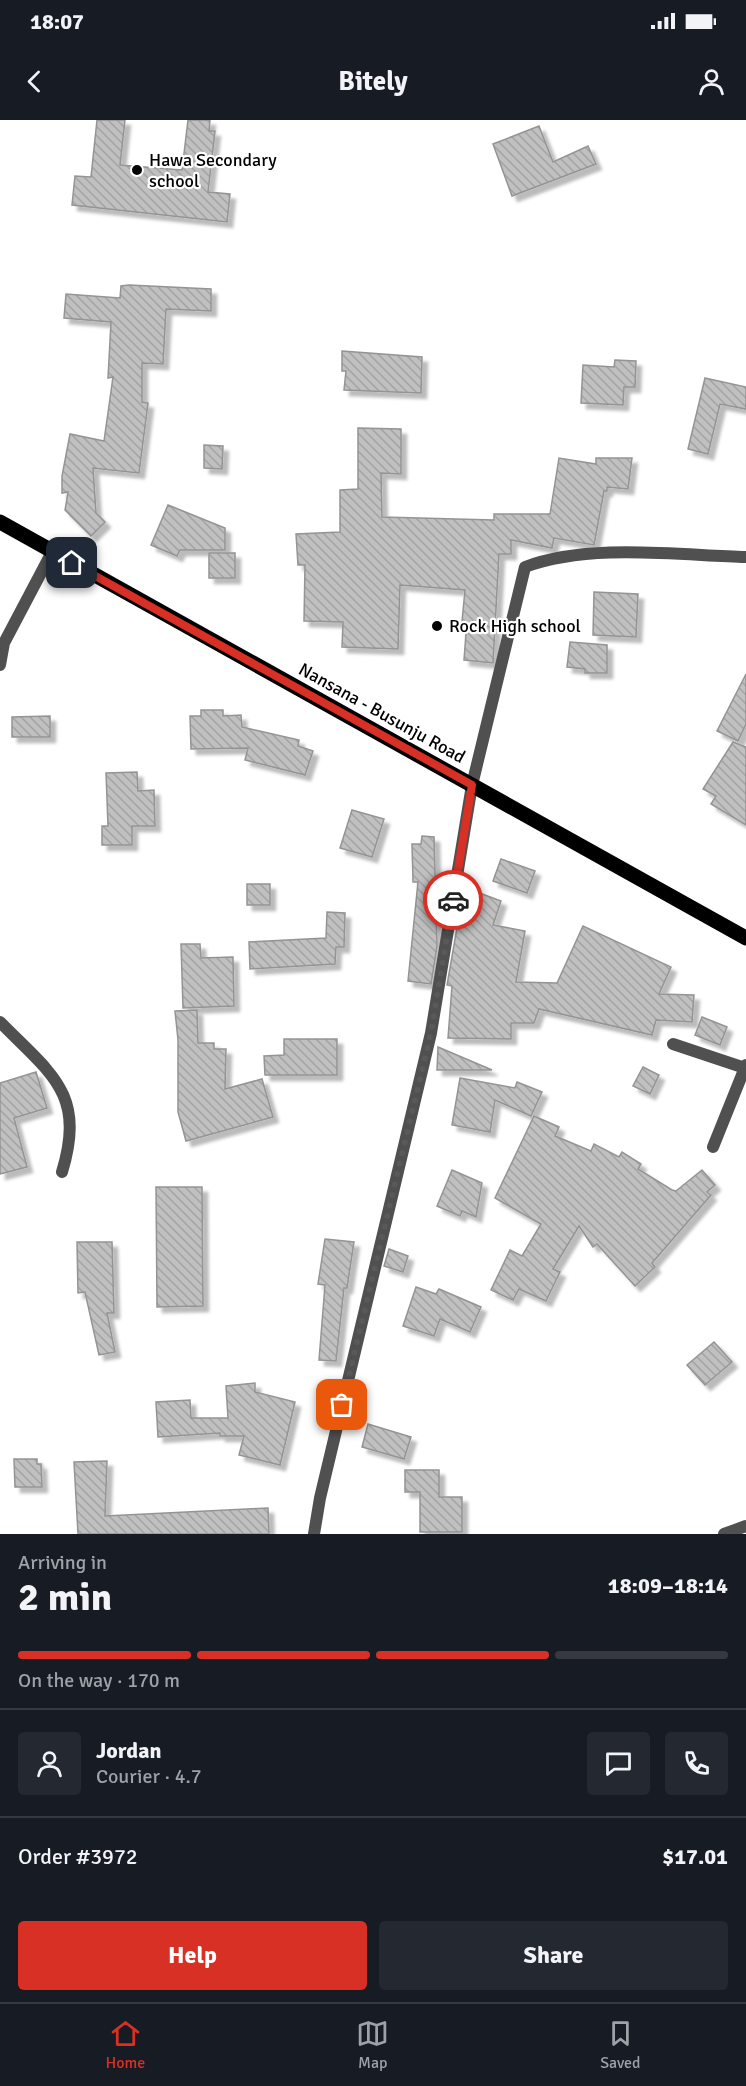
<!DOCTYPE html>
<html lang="en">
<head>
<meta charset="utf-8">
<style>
  :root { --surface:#171b24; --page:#242831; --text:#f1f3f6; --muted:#9ea1a6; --line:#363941; --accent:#d93025 }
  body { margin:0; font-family:Signika,sans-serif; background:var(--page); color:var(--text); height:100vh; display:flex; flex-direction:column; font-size:22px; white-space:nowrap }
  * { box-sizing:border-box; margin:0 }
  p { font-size:20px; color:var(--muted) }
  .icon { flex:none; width:33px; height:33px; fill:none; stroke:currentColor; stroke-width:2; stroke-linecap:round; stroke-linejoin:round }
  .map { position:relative; height:1414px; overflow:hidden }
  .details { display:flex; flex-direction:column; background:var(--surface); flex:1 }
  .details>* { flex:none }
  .pin { position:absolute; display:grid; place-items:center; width:51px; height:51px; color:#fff; margin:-26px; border-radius:12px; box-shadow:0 3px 9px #0006 }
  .courier { position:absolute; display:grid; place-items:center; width:60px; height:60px; margin:-30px; border:4px solid #d93025; border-radius:50%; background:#fff; color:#222; box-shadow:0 2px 8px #0007 }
  .headline em { font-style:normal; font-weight:700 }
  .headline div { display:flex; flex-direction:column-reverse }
  .headline { display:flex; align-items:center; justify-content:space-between; height:102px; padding:0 18px }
  h1 { font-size:39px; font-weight:700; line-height:45px }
  .bar { display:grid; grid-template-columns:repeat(4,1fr); gap:9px 6px; align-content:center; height:72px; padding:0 18px }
  .bar i { height:8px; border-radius:4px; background:var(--line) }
  .bar .active { background:var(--accent) }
  .bar p { grid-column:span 4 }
  .line { display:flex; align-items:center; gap:15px; padding:0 18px; border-top:2px solid var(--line) }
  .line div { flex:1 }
  .round { display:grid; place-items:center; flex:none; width:63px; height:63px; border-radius:6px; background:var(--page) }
  .primary-button { display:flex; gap:12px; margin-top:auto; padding:12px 18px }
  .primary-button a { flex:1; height:69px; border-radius:6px; background:var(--accent); color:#fff; font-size:24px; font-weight:700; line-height:69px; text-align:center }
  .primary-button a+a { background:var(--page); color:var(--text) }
  .status { display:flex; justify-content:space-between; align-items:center; height:42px; padding:0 30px; background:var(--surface); direction:ltr }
  .status svg { height:16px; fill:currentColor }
  header { display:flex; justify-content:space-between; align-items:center; height:78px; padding:0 18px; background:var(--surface); font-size:27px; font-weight:700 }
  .tab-bar { display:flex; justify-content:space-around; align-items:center; height:84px; border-top:2px solid var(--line); background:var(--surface); font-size:16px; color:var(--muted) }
  .tab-bar a { display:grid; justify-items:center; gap:3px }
  .tab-bar .active { color:var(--accent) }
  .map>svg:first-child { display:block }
</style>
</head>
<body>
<div class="status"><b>18:07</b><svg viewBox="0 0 49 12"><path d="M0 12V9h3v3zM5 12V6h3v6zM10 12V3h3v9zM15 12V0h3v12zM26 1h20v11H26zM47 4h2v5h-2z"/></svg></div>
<header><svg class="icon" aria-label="back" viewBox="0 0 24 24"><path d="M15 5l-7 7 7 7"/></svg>Bitely<svg class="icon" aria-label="person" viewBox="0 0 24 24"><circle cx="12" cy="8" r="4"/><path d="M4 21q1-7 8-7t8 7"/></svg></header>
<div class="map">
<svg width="746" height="1414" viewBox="0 0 746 1414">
  <defs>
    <pattern id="building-back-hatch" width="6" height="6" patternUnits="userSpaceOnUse" patternTransform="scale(1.5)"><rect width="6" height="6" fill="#c0c0c0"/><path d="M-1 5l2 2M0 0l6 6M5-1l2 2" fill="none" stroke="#a3a3a3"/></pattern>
    <filter id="shadow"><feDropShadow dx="5.5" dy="5.5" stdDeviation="1.5" flood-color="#0004"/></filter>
  </defs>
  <rect width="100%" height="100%" fill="#fff"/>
  <g fill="url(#building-back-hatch)" stroke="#949494" stroke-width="1.5" filter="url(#shadow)">
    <path d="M 97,0 L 125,0 L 120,45 L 182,50 L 188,0 L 210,0 L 209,11 L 215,11 L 208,72 L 230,74 L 227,102 L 72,85 L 75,56 L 91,57 Z"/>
    <path d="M 539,6 L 553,42 L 588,26 L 596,44 L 512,76 L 493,24 Z"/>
    <path d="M 129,165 L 211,169 L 211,191 L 166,189 L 163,244 L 142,243 L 142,282 L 148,283 L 139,353 L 93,348 L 96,393 L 105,402 L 91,416 L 65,390 L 68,372 L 62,373 L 62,356 L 70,314 L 104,321 L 113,257 L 108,258 L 111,202 L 64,198 L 66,174 L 120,178 L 121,166 Z"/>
    <path d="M 342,231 L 422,237 L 421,273 L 344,270 L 346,251 L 342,251 Z"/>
    <path d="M 615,240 L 636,241 L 635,267 L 624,267 L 623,285 L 581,283 L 583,245 L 614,247 Z"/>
    <path d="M 705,258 L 746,267 L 746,289 L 720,284 L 708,334 L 688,329 Z"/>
    <path d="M 358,308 L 401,309 L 401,354 L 381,353 L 382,397 L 494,400 L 494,394 L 550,394 L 559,338 L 596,344 L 596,338 L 632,338 L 628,369 L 607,367 L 607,371 L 604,371 L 594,425 L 554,418 L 552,428 L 511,420 L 511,434 L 499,434 L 493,543 L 464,540 L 466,513 L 461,512 L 465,470 L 400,465 L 398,529 L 342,527 L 343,502 L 304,501 L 305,445 L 298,445 L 296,414 L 340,412 L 340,370 L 358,369 Z"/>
    <path d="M 204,325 L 223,326 L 222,349 L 204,348 Z"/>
    <path d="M 168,385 L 225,408 L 225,430 L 180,430 L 177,436 L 151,425 Z"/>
    <rect x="209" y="433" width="26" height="25"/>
    <path d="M 594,472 L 638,474 L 636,517 L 593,515 Z"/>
    <path d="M 570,522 L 607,525 L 607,553 L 585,553 L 585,549 L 567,547 Z"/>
    <path d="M 746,554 L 746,604 L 738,621 L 717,611 Z"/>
    <path d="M 201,590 L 223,590 L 223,596 L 241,595 L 242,607 L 299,620 L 298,626 L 313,631 L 305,655 L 245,640 L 248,628 L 191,629 L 190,596 L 201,596 Z"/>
    <path d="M 50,596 L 50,617 L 12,617 L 12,597 Z"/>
    <path d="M 733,622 L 746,627 L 746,705 L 711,684 L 716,676 L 703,669 Z"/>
    <path d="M 137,652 L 138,671 L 154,670 L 155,706 L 132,706 L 132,725 L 102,725 L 102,706 L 108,706 L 106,653 Z"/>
    <path d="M 352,690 L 384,699 L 372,737 L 340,728 Z"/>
    <path d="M 422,716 L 434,717 L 437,826 L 431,864 L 408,861 L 418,762 L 413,762 L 412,724 L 421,724 Z"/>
    <path d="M 501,739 L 535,751 L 527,773 L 493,761 Z"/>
    <rect x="247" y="764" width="23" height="21"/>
    <path d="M 466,768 L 501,781 L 493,805 L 525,811 L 516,862 L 557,863 L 583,806 L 671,847 L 659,874 L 694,875 L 692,902 L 656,900 L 652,915 L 539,889 L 534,903 L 511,903 L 511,919 L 448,918 L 452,866 L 447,865 L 461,785 Z"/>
    <path d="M 327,792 L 345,793 L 344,827 L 336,827 L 335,844 L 250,849 L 249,822 L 326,818 Z"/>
    <path d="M 181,824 L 200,824 L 201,838 L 233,837 L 234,886 L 183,888 Z"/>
    <path d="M 197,890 L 198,923 L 214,923 L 214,929 L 226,929 L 225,969 L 262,959 L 273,997 L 186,1021 L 178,992 L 178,920 L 175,891 Z"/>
    <path d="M 702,897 L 727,907 L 720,925 L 695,915 Z"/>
    <path d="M 284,919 L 337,919 L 337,955 L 265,955 L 264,936 L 284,935 Z"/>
    <path d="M 438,927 L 492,950 L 437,950 Z"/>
    <path d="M 643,947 L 659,955 L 650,974 L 633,966 Z"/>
    <path d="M 36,952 L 47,988 L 14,998 L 27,1047 L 0,1054 L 0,963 Z"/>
    <path d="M 460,958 L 515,968 L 517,962 L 542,972 L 531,996 L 495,980 L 490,1012 L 452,1005 Z"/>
    <path d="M 534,996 L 559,1007 L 555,1016 L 591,1031 L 594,1024 L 619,1037 L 622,1032 L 641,1044 L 638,1049 L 672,1070 L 676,1071 L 702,1050 L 715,1065 L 707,1072 L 711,1075 L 652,1143 L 655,1147 L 635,1166 L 597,1124 L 593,1127 L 579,1106 L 553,1149 L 560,1152 L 546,1181 L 519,1169 L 513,1180 L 491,1170 L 510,1130 L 522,1136 L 541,1104 L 495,1078 Z"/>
    <path d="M 452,1050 L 482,1063 L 476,1097 L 462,1091 L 460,1096 L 437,1086 Z"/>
    <path d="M 156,1067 L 202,1067 L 203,1186 L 157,1187 Z"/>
    <path d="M 325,1119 L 354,1122 L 347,1168 L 344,1168 L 336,1241 L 319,1240 L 325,1165 L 318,1164 Z"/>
    <path d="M 77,1122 L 112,1122 L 114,1193 L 107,1193 L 115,1232 L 99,1235 L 85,1172 L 78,1173 Z"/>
    <path d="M 389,1129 L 408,1136 L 403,1152 L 384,1146 Z"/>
    <path d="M 416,1167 L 436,1174 L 439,1169 L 481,1187 L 470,1212 L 440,1199 L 434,1216 L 403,1206 Z"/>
    <path d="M 714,1222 L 732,1242 L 705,1265 L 687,1245 Z"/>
    <path d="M 255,1263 L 255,1272 L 295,1282 L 280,1345 L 239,1335 L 244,1316 L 220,1316 L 220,1313 L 158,1317 L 156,1282 L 190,1280 L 191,1298 L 228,1298 L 226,1266 Z"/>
    <path d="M 368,1304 L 411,1317 L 404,1339 L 362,1327 Z"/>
    <path d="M 14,1339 L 37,1339 L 37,1344 L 41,1344 L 42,1367 L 15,1367 Z"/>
    <path d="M 107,1341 L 105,1396 L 268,1388 L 269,1414 L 78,1414 L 74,1342 Z"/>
    <path d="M 405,1350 L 439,1350 L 439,1377 L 462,1377 L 462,1412 L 420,1412 L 420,1372 L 405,1372 Z"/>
  </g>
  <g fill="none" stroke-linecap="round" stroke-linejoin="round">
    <g stroke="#505050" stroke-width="12">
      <path d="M 0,545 L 4,523 L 52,432"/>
      <path d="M 0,902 C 51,954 86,973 62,1052"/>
      <path d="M 673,924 L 745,948"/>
      <path d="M 713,1027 L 746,945"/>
      <path d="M 314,1414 L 320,1378 L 431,913 L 472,665 L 525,447 C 589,423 677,435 746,437"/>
      <path d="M 724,1414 L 746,1406"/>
    </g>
    <path stroke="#000" stroke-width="15" d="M 0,402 L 746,818"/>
  </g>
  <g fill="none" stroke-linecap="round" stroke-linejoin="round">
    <path stroke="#595959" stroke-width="6" stroke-dasharray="0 10.8" d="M 342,1285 L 431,913 L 453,780"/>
    <path stroke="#d93025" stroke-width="8" d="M 72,443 L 472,665 L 453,780"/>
  </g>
  <g fill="#000" stroke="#fff" stroke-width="2">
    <circle cx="137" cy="50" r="6"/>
    <circle cx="437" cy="506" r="6"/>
  </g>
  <g text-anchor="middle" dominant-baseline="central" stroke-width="4.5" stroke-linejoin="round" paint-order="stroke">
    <g font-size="18" fill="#000" stroke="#fff" text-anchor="start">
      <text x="149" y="40">Hawa Secondary<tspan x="149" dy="21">school</tspan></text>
      <text x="449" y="506">Rock High school</text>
    </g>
    <g font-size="18" fill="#000" stroke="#fff">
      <text transform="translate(382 593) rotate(29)">Nansana - Busunju Road</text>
    </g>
  </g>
</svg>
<div class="pin" style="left:342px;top:1285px;background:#ea580c"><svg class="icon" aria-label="bag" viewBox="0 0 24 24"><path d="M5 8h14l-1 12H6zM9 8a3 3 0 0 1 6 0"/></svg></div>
<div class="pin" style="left:72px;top:443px;background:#1f2937"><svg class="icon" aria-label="home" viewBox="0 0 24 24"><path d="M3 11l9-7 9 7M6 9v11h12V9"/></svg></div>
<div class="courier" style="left:453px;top:780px"><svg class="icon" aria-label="car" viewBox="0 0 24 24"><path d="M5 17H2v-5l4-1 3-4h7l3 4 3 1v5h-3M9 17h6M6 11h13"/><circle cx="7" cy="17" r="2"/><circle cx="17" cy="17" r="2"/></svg></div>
</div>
<section class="details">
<div class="headline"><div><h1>2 min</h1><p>Arriving in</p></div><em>18:09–18:14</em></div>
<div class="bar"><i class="active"></i><i class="active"></i><i class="active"></i><i></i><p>On the way · 170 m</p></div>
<div class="line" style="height:108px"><a class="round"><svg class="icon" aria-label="person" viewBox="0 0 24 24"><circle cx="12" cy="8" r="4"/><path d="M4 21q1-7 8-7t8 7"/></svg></a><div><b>Jordan</b><p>Courier · 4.7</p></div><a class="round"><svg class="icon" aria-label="chat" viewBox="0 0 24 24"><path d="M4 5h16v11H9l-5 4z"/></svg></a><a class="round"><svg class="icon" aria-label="phone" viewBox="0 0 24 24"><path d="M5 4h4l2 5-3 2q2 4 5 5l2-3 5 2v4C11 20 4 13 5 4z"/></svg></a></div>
<div class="line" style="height:78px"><div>Order #3972</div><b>$17.01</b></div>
<div class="primary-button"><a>Help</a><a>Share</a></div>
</section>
<nav class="tab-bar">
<a class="active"><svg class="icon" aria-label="home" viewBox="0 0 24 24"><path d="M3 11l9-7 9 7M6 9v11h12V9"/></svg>Home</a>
<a><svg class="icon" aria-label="map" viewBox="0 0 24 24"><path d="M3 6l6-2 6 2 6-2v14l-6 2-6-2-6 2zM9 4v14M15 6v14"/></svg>Map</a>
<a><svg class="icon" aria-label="saved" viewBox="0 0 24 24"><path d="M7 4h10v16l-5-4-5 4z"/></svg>Saved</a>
</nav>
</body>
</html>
